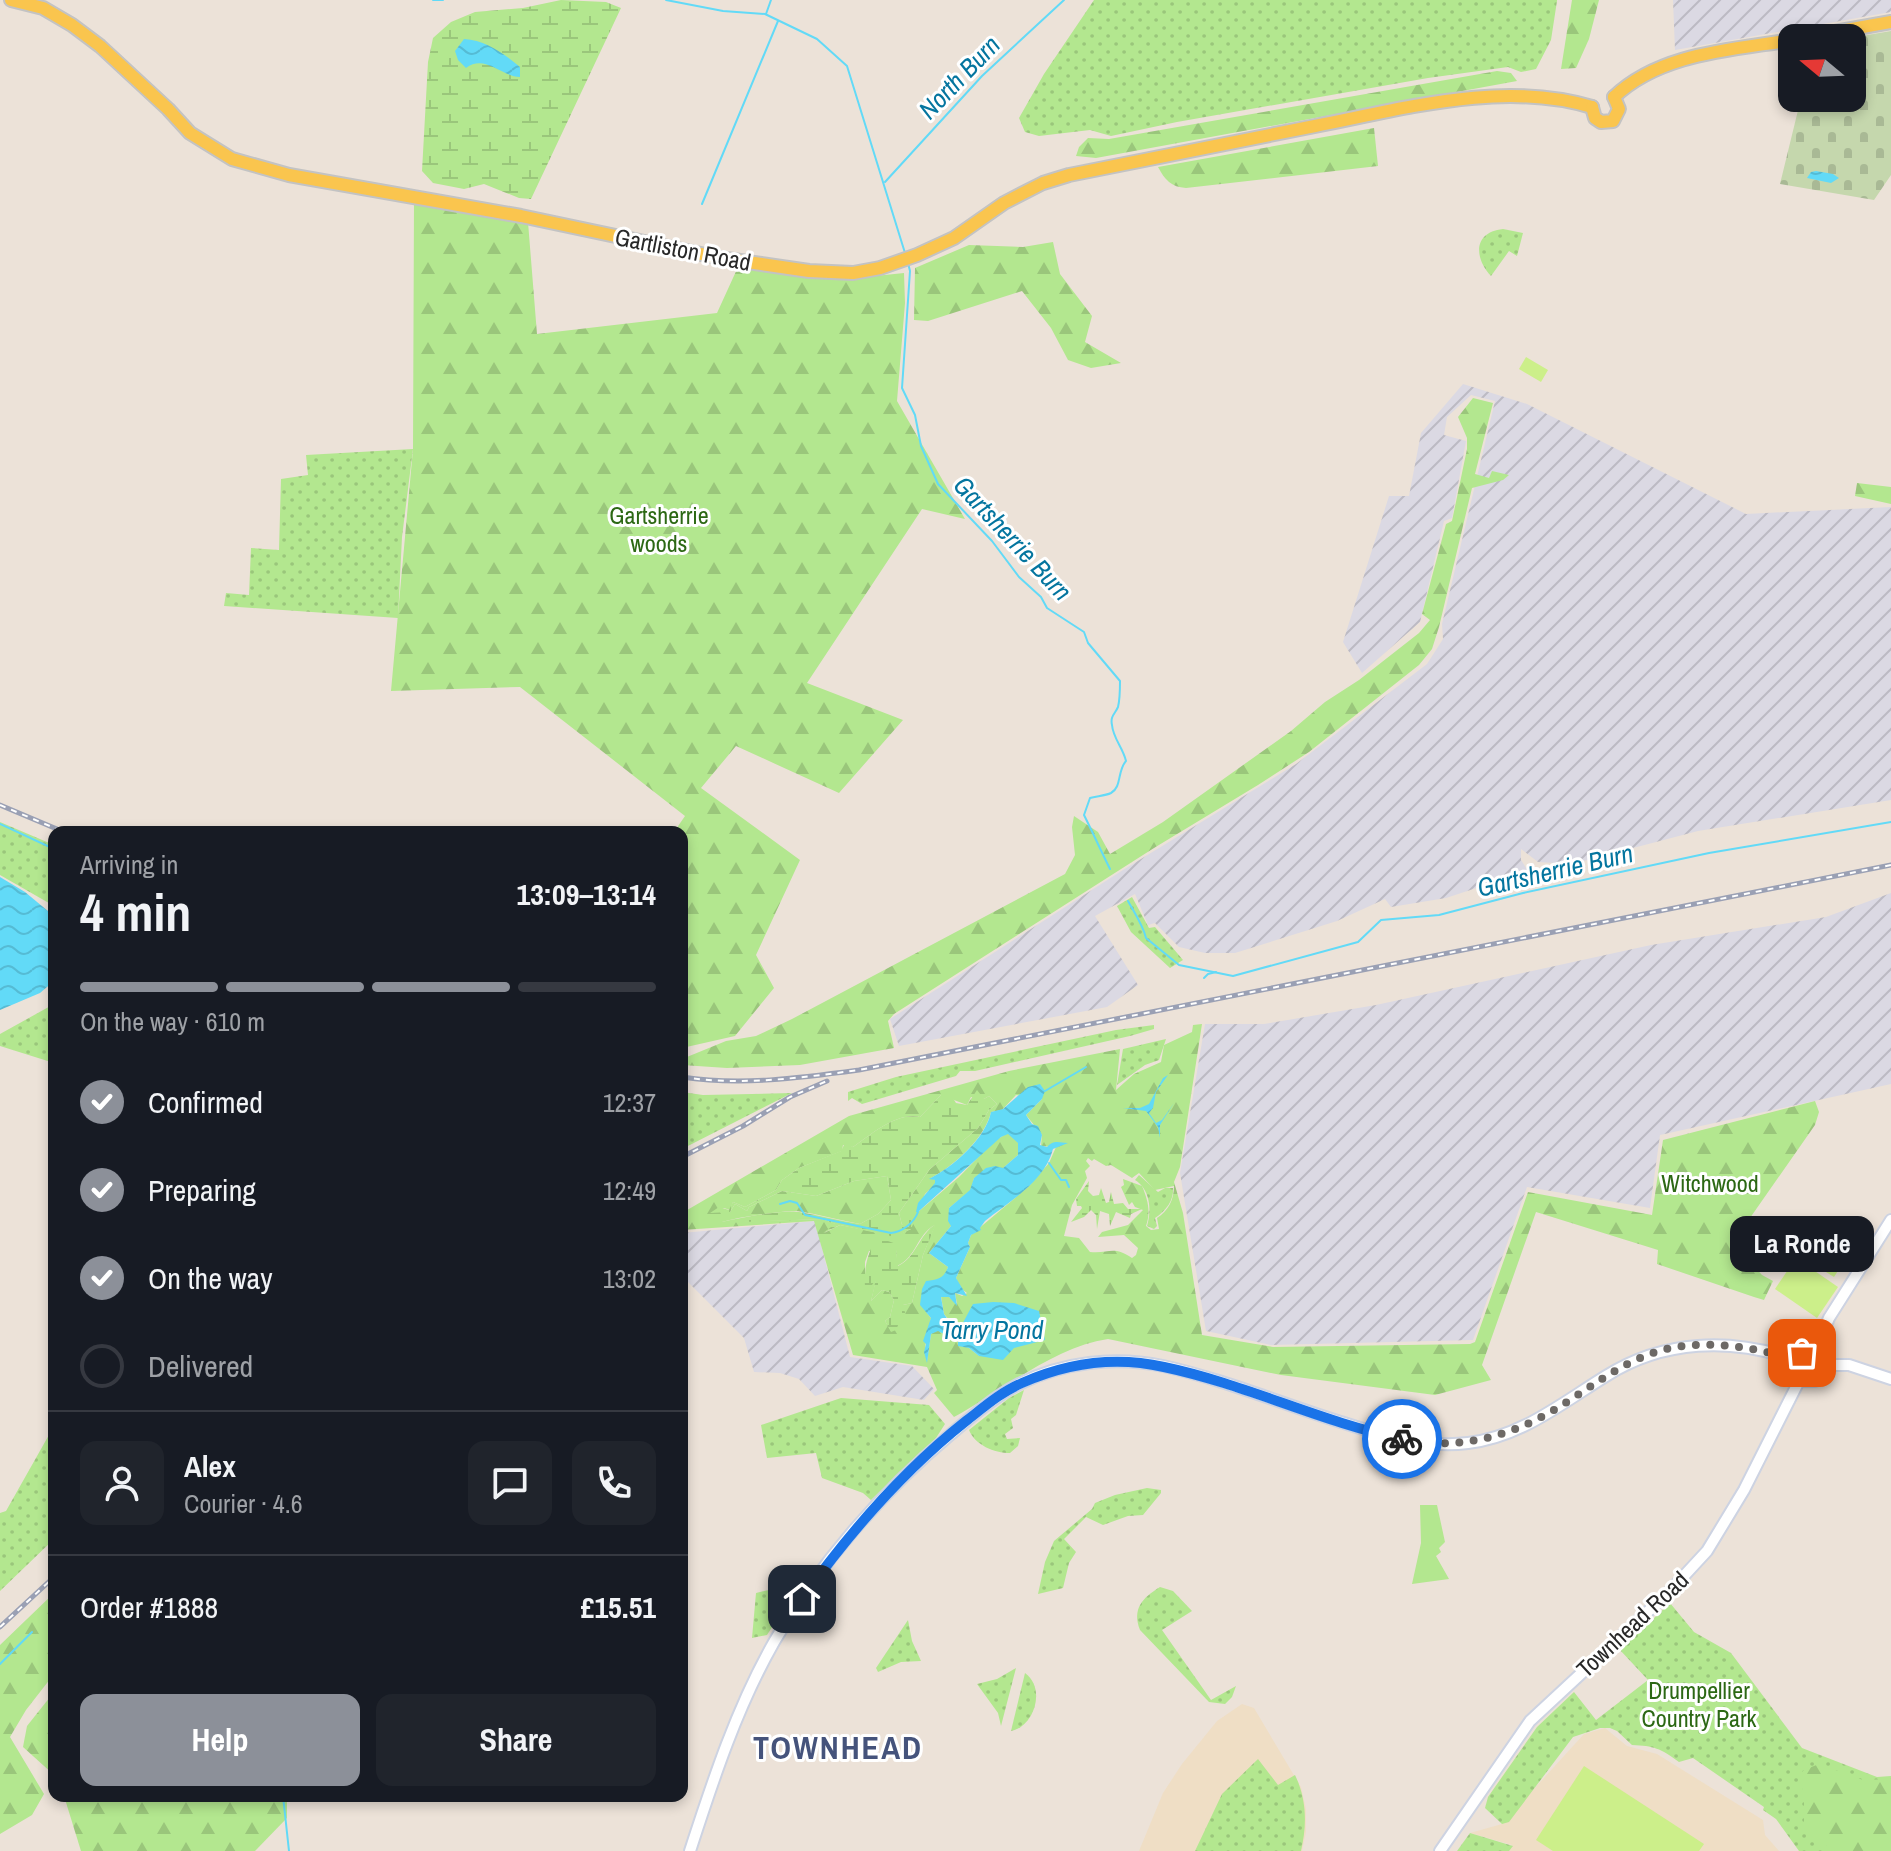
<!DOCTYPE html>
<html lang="en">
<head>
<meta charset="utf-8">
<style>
  :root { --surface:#171b24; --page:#20242c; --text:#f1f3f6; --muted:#9ea1a6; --line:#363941; --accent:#8c9099 }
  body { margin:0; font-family:"Archivo Narrow",sans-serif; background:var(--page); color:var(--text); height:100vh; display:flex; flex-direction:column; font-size:30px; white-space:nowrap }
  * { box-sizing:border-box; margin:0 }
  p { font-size:26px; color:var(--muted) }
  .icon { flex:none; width:44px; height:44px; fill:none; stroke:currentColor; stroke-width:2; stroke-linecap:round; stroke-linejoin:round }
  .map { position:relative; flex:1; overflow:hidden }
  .panel { position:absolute; left:48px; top:826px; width:640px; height:976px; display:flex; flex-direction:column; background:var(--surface); border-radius:16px; box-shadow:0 4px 12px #0003 }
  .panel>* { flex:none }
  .needle { width:52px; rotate:289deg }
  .tools { position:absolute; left:1778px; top:24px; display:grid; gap:16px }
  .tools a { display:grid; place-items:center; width:88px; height:88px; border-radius:16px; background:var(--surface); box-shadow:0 4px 12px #0003; font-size:40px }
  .pin { position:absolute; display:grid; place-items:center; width:68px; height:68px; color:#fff; margin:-34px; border-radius:16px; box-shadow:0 4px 12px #0006 }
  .courier { position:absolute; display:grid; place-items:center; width:80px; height:80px; margin:-40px; border:6px solid #1a73e8; border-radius:50%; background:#fff; color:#222; box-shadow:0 2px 10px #0007 }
  .bubble { position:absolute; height:56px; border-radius:16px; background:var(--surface); box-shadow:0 4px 12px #0003; font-size:26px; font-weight:700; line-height:56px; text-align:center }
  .head em { font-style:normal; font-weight:700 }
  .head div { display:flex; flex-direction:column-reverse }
  .head { display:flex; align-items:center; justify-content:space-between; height:136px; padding:0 32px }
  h1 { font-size:52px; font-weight:700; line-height:60px }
  .bar { display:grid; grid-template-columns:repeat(4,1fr); gap:12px 8px; align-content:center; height:96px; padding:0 32px }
  .bar i { height:10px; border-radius:6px; background:var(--line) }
  .bar .on { background:var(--accent) }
  .bar p { grid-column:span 4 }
  .line { display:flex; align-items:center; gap:20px; padding:0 32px; border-top:2px solid var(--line) }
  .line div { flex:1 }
  .round { display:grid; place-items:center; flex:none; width:84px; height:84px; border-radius:16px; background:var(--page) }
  ol { padding:0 32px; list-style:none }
  li { display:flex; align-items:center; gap:24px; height:88px }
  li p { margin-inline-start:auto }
  li .icon { padding:8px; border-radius:50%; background:var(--accent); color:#fff; stroke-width:4 }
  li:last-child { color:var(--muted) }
  li i { width:44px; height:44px; border:4px solid var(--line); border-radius:50% }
  .cta { display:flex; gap:16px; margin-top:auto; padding:16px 32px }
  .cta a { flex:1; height:92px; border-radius:16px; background:var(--accent); color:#fff; font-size:32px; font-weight:700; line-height:92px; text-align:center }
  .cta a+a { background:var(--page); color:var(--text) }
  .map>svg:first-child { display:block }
</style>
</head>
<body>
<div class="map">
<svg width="1891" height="1851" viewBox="0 0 1891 1851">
  <defs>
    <pattern id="industrial-furrows" width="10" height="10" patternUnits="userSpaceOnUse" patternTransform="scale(2)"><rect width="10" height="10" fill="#dbd9e3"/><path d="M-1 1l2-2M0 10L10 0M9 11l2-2" fill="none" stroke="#bcbac3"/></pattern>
    <pattern id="grass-dots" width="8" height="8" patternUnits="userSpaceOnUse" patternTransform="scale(2)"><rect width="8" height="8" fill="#b3e78f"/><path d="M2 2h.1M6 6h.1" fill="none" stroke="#9ac67b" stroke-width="1.8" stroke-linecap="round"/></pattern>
    <pattern id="forest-firs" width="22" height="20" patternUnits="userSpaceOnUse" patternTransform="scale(2)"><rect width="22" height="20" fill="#b3e78f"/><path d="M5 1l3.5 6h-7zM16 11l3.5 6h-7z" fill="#9ac67b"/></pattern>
    <pattern id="wetland-marsh" width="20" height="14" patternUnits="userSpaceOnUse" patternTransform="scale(2)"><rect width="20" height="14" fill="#b3e78f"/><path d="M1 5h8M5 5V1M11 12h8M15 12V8" fill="none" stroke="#9ac67b"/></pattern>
    <pattern id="cemetery-stones" width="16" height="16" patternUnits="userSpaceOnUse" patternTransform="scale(2)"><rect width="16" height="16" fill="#c5d7ad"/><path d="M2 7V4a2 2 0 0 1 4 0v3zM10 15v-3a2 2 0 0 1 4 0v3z" fill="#a9b995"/></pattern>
    <pattern id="water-waves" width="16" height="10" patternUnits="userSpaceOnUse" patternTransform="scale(2)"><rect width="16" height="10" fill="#62daf7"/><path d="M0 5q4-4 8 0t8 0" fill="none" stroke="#55bbd4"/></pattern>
  </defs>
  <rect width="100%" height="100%" fill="#ece2d8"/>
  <g fill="url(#industrial-furrows)">
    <path d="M 1673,0 L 1891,0 L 1891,12 L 1675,50 Z"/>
    <path d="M 1463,384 L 1527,404 L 1746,514 L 1891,507 L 1891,800 L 1698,831 L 1572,864 L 1538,862 L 1521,849 L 1521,860 L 1528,871 L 1446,898 L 1391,907 L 1385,899 L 1337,921 L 1235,953 L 1205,953 L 1179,947 L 1155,923 L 1148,925 L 1135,894 L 1095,916 L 1138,985 L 1107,1007 L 899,1046 L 890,1019 L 1123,870 L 1296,764 L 1427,664 L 1443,639 L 1442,624 L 1495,401 L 1471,395 L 1447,417 L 1444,435 L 1466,441 L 1452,518 L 1444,521 L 1420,622 L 1362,673 L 1343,642 L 1389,496 L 1409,496 L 1421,433 Z"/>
    <path d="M 1891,893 L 1891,1084 L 1660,1135 L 1650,1208 L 1527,1187 L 1473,1340 L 1271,1345 L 1206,1331 L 1180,1173 L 1205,1024 L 1264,1024 L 1376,1005 L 1651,945 L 1826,917 Z"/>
    <path d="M 815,1221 L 850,1357 L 912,1366 L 934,1389 L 924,1400 L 843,1387 L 815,1396 L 799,1379 L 780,1373 L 754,1372 L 744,1338 L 682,1276 L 682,1233 Z"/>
  </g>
  <g fill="#efdec5">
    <path d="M 1242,1704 L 1254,1708 L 1301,1787 L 1306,1809 L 1306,1832 L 1302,1851 L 1139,1851 L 1163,1793 L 1182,1764 L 1217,1721 Z"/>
    <path d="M 1605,1728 L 1627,1746 L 1657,1754 L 1763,1820 L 1765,1835 L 1779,1851 L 1509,1851 L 1512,1845 L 1470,1833 L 1502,1824 L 1584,1734 Z"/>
  </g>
  <g fill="url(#grass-dots)">
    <path d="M 1094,0 L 1557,0 L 1557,1 L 1551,40 L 1536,69 L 1521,72 L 1508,67 L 1428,78 L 1177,122 L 1111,136 L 1090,130 L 1039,136 L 1025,132 L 1019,118 L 1044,74 Z"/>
    <path d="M 1503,229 L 1523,233 L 1517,256 L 1509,251 L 1491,276 C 1474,258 1473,232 1503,229 Z"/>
    <path d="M 413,449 L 402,537 L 398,618 L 224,606 L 226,593 L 249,595 L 251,548 L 279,550 L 281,479 L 308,475 L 306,455 Z"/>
    <path d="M 0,822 L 54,845 L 54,906 L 0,875 Z"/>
    <path d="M 1132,897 L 1149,928 L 1155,927 L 1183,960 L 1170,968 L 1131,932 L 1117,906 Z"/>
    <path d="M 54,1004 L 54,1063 L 0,1046 L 0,1034 Z"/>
    <path d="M 1154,1025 L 1154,1029 L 1130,1036 L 975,1071 L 960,1071 L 956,1076 L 862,1104 L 852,1098 L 848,1101 L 848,1092 L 896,1077 L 1116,1030 Z"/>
    <path d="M 1166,1039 L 1159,1060 L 1145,1065 L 1117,1085 L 1123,1049 Z"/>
    <path d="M 682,1092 L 703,1095 L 792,1093 L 682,1149 Z"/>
    <path d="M 1139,1175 L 1158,1192 L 1165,1188 L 1173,1188 C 1174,1200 1166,1211 1155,1218 L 1157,1226 L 1154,1229 L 1147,1226 C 1152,1210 1150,1189 1135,1180 Z"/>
    <path d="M 1024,1390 L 1016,1415 L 1011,1419 L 1013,1428 L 1005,1434 L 1007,1439 L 1020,1438 L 1018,1446 L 1010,1453 C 994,1453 975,1445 969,1430 L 1009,1398 Z"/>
    <path d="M 841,1398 L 929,1405 L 945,1424 L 936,1438 L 871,1500 L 863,1493 L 822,1478 L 816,1453 L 767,1458 L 761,1425 Z"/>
    <path d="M 54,1426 L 54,1539 L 0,1591 L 0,1513 L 6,1511 Z"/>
    <path d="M 1147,1488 L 1161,1490 L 1161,1493 L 1143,1515 L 1128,1516 L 1103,1525 L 1086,1517 L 1064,1539 L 1076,1552 L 1069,1563 L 1063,1588 L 1038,1594 L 1045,1562 L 1054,1541 L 1092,1509 L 1095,1503 L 1115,1495 Z"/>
    <path d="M 1160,1587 L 1173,1591 L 1192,1611 L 1162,1630 L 1211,1700 L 1236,1686 L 1232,1697 L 1225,1704 L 1209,1702 L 1140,1630 C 1132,1609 1142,1598 1160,1587 Z"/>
    <path d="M 773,1589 L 790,1599 L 767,1635 L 752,1638 L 756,1593 Z"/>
    <path d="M 1670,1603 L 1694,1632 L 1731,1653 L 1802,1748 L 1877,1777 L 1891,1776 L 1891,1851 L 1799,1851 L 1776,1819 L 1763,1810 L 1764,1807 L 1693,1758 L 1679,1762 C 1660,1748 1654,1746 1632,1745 L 1617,1731 L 1610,1728 L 1600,1728 L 1573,1737 L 1509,1822 L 1502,1824 L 1485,1808 L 1488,1797 L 1537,1727 L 1574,1692 L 1596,1720 L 1648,1680 L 1620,1650 Z"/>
    <path d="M 908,1620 L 912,1641 L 921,1661 L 901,1662 L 878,1672 L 876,1668 Z"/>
    <path d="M 1016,1668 L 1001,1726 L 998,1713 L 977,1684 L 997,1679 Z"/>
    <path d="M 1025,1673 C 1046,1688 1035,1726 1011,1731 Z"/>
    <path d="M 1258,1759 L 1278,1785 L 1295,1775 C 1307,1800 1307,1825 1301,1851 L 1195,1851 L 1222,1794 Z"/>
    <path d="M 1470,1833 L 1513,1846 L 1509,1851 L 1457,1851 Z"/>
  </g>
  <g fill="url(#forest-firs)" fill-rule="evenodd">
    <path d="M 1572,0 L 1599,0 L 1589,39 L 1576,68 L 1561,69 Z"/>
    <path d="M 1497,71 L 1511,73 L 1517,81 L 1096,158 L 1076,156 L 1079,147 L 1088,138 L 1109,139 Z"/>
    <path d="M 1374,128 L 1378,166 L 1186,188 C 1171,187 1165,180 1158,167 Z"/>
    <path d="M 414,201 L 528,222 L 537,334 L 717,313 L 738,267 L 846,279 L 904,273 L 905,303 L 897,401 L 965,519 L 922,509 L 807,683 L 903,720 L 839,793 L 736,746 L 701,788 L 800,860 L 756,955 L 774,988 L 735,1036 L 682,1048 L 682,832 L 674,832 L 685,816 L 520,687 L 391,691 L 413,449 Z"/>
    <path d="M 1053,242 L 1060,274 L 1092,316 L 1085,342 L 1121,363 L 1091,368 L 1068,360 L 1051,328 L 1022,291 L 928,321 L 914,320 L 915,268 L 969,245 L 1023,247 Z"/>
    <path d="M 1473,398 L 1493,403 L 1475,474 L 1489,478 L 1492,471 L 1509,475 L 1503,480 L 1472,488 L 1439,627 L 1432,649 L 1419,665 L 1309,752 L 1258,785 L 1154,848 L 894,1014 L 888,1021 L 894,1048 L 800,1065 L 727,1068 L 682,1065 L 682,1059 L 726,1041 L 756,1036 L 792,1019 L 1065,874 L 1075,855 L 1072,827 L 1074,816 L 1098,832 L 1110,854 L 1163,822 L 1291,731 L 1325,702 L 1359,680 L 1419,633 L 1430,620 L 1422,614 L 1446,524 L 1452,521 L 1467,449 L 1467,438 L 1458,417 Z"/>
    <path d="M 1857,483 L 1891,487 L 1891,504 L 1855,496 Z"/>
    <path d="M 1202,1024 L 1180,1167 L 1174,1182 L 1183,1213 L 1202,1335 L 1273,1347 L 1470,1344 L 1475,1342 L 1528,1192 L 1652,1215 L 1663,1140 L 1815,1101 L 1819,1112 L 1815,1125 L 1743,1228 L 1738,1249 L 1762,1275 L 1773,1281 L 1764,1300 L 1754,1297 L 1657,1264 L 1658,1250 L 1536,1212 L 1482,1365 L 1491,1380 L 1435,1395 L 1281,1375 L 1108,1339 C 1054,1347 1002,1391 954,1417 L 934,1393 L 937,1390 L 927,1367 L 853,1355 L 814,1221 L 682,1230 L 682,1213 L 849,1116 L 1009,1071 L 1120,1049 L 1116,1090 L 1134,1074 L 1161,1062 L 1164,1045 L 1192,1032 L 1193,1025 ZM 941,1095 L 967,1105 L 971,1097 L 984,1099 L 989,1096 L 997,1104 L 989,1110 L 978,1128 L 929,1170 L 899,1213 L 902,1225 L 909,1222 L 911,1229 L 895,1236 L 840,1225 L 824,1233 L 836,1224 L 822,1219 L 722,1222 C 733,1218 786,1210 797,1211 C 818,1214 839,1220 860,1224 L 878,1214 L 891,1200 L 887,1176 L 854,1181 L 816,1196 L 782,1191 L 749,1207 L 747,1211 L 735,1204 L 730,1212 L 714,1212 L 724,1208 L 730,1210 L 733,1202 L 745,1207 L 776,1190 L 782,1180 L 799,1168 L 842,1151 L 843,1145 L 853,1147 C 872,1134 896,1112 920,1117 ZM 1016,1095 L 1042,1099 L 1026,1115 L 1042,1135 L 1041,1146 L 1056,1147 L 1049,1163 L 1028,1187 L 971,1235 L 968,1243 L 970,1247 L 956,1278 L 960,1288 L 967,1293 L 962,1296 L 955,1293 L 957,1304 L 949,1297 L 941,1296 L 944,1314 L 950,1321 L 931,1334 L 927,1361 C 922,1345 929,1334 931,1318 L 926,1312 L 937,1281 L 945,1276 L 948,1267 L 929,1253 L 951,1226 L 949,1208 L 971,1190 L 974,1178 L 1003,1168 L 1018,1155 L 1019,1143 L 1008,1133 L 994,1141 L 959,1177 L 918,1212 L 925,1194 L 936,1183 L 935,1180 L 931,1178 C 954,1166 985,1138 991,1112 L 1002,1110 ZM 1088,1158 L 1092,1161 L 1094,1159 L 1106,1166 L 1111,1165 L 1132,1178 L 1139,1173 L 1155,1190 L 1174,1186 C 1174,1200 1168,1211 1157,1218 L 1159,1229 L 1151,1230 L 1146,1226 C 1151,1212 1148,1200 1142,1186 L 1123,1179 L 1124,1185 L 1121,1187 L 1129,1205 L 1132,1202 L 1135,1207 L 1143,1210 L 1128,1225 L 1102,1232 L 1098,1237 L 1124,1235 L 1138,1248 L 1136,1255 L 1132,1258 C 1113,1245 1109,1254 1090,1252 L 1079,1238 L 1064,1236 L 1072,1205 L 1087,1178 L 1085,1171 L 1090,1166 L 1086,1161 ZM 935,1225 L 923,1255 L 912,1303 L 903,1305 L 891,1331 L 885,1321 L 890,1317 L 894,1300 L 889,1292 L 882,1290 L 871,1301 L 877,1277 L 865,1287 L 865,1262 L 869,1251 L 896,1250 L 897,1266 C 916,1258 917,1234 935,1225 ZM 966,1320 L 979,1356 L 969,1348 L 958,1332 Z"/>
    <path d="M 54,1593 L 54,1674 L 26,1710 L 10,1737 L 44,1794 L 32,1815 L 0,1834 L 0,1645 Z"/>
    <path d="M 54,1692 L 54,1775 L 23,1747 L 27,1726 Z"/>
    <path d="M 1819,1764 L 1863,1780 L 1891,1779 L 1891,1851 L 1835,1851 L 1807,1833 L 1804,1824 L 1804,1793 L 1799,1781 L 1799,1775 L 1804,1770 Z"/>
    <path d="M 64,1796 L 287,1796 L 287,1818 L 255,1851 L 81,1851 Z"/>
  </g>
  <g fill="url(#wetland-marsh)">
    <path d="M 561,0 L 606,2 L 621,8 L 531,199 L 519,198 L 484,184 L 464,189 L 433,183 L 422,171 L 428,62 L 433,38 L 451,22 L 475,12 L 523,8 Z"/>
    <path d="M 977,1090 L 984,1099 L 989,1096 L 997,1104 L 989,1110 L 978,1128 L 929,1170 L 899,1213 L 902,1225 L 918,1213 L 911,1229 L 895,1237 L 840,1225 L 823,1233 L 835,1224 L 822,1219 L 718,1223 C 733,1219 785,1209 799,1212 C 819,1215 839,1221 860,1224 L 878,1214 L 891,1200 L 887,1176 L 854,1181 L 816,1196 L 782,1191 L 749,1207 L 747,1211 L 735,1204 L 730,1212 L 710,1213 L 719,1207 L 729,1210 L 733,1202 L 745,1207 L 776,1190 L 782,1180 L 799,1168 L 841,1151 L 845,1143 L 853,1147 C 872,1134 896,1112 920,1117 L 941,1095 L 951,1095 L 956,1103 L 967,1105 Z"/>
    <path d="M 1089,1181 L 1088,1191 L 1093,1196 L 1099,1195 L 1101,1188 L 1106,1203 L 1109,1202 L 1111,1192 L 1114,1204 L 1123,1203 L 1128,1209 L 1142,1209 L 1131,1214 L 1130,1218 L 1116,1212 L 1110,1226 L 1109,1214 L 1100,1211 L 1097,1229 L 1096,1215 L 1091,1210 L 1084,1217 L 1071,1222 L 1082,1208 L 1081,1206 L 1077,1206 L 1076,1199 Z"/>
    <path d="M 936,1224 L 923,1255 L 912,1303 L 903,1305 L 907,1320 L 899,1323 L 896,1330 L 891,1332 L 885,1321 L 890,1317 L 894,1300 L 889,1292 L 882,1290 L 871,1301 L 876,1279 L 870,1288 L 865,1287 C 864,1267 867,1255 877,1237 L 899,1245 L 896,1250 L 898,1266 C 916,1258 919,1234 936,1224 Z"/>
  </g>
  <path fill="url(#cemetery-stones)" d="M 1891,31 L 1891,175 L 1874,200 L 1780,184 L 1801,98 L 1852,98 L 1850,38 Z"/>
  <path fill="#b3e78f" d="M 1420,1505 L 1437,1505 L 1445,1542 L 1439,1548 L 1441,1552 L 1436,1556 L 1449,1579 L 1412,1584 L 1421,1543 Z"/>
  <g fill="#ccef8a">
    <path d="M 1526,357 L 1548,370 L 1541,382 L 1519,369 Z"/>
    <path d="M 1821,1217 L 1857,1241 L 1834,1277 L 1797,1254 Z"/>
    <path d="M 1796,1258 L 1838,1287 L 1817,1318 L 1775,1289 Z"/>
    <path d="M 1584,1766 L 1704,1844 L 1699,1851 L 1553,1851 L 1536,1840 Z"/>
  </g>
  <g fill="url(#water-waves)">
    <path d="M 464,39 C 486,40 504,54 520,67 L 520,77 C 500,76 485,54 466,68 L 458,60 L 455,51 Z"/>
    <path d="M 1816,171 L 1833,174 L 1839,178 L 1831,183 L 1807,178 L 1811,172 Z"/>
    <path d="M 0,877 L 25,892 L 54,916 L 54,981 L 40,993 L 0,1010 Z"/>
    <path d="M 1168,1075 L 1156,1092 L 1153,1108 L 1149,1113 L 1156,1123 L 1162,1120 L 1174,1103 L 1160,1125 L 1160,1138 L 1158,1127 L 1146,1111 L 1123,1108 L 1140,1108 L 1149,1104 L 1163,1078 Z"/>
    <path d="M 1040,1084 L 1045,1091 L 1042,1099 L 1026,1115 L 1032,1124 L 1038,1126 L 1042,1135 L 1040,1145 L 1047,1147 C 1054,1139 1060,1143 1068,1143 L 1053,1149 C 1045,1181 1010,1201 985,1221 L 980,1228 L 981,1230 L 971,1235 L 968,1243 L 970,1247 L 956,1278 L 967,1296 L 955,1293 L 957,1306 L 949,1297 L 941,1297 L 944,1314 L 951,1324 L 944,1334 L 938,1331 L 931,1334 L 927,1363 L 924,1352 L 926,1344 L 923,1341 L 931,1318 L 920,1305 L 922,1289 L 926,1281 C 938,1280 944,1278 948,1267 L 929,1253 L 951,1226 L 948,1221 L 949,1208 L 970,1190 L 974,1178 L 986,1168 L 995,1166 L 1003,1168 L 1018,1155 L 1018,1143 L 1008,1134 L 1001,1137 L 918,1212 L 916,1212 L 918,1203 L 935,1183 L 935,1180 L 929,1179 C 953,1167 986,1138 991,1112 L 1003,1109 L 1028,1087 Z"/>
    <path d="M 993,1302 L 1014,1303 L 1039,1311 L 1045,1340 L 1014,1348 L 1003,1360 L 979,1356 L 969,1348 L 958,1346 L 958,1332 L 973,1304 Z"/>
  </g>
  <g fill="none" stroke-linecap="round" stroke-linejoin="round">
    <g stroke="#62daf7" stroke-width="2">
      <path d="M 433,0 L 443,0"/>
      <path d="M 666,0 L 723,11 L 765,14 L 817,39 L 847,66 L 905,253"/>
      <path d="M 766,14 L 771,0"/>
      <path d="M 885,182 L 982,76 L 1064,0"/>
      <path d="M 702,204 L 778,21"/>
      <path d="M 908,263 L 910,271 L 902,388 L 915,415 L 921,446 L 938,484 L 992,541 L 1019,577 L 1041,597 L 1047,608 L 1084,632 L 1088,643 L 1120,681 C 1120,689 1120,699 1118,707 C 1115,714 1110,716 1112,725 C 1113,738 1123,748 1126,761 C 1117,771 1122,787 1111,793 C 1105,796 1096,796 1090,798 L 1084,815 C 1093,833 1101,851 1110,869"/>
      <path d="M 0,824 L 54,849"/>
      <path d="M 1128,901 C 1134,912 1143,925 1146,938 L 1179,965 L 1233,976 L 1358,942 L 1381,920 L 1439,915 L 1523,893 L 1709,853 L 1891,822"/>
      <path d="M 1204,978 L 1208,974 L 1216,972"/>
      <path d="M 1045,1091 L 1086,1067"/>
      <path d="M 1049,1163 L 1061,1180 L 1066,1180 L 1069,1187"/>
      <path d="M 780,1204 L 790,1201 L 797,1203 L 805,1215 L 891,1233 C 902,1232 914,1223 918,1212"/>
      <path d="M 0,1664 L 32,1632"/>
      <path d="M 283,1796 L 289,1851"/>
    </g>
    <defs>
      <g id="minor">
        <path d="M 1816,1349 L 1829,1318 L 1891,1220"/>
        <path d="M 1816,1349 C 1837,1353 1830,1373 1815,1381 L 1799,1381 L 1792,1373 C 1793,1360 1802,1349 1816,1349 Z"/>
        <path d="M 1830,1365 L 1849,1365 L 1891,1379"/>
        <path d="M 690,1851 C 713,1780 737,1707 774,1642 C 819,1564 882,1492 951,1434 C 972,1416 994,1397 1019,1384 C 1063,1362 1114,1356 1163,1366 C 1223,1379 1285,1405 1344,1423 C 1384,1436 1425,1448 1468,1443 C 1521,1437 1562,1403 1606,1376 C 1663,1340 1731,1337 1795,1360"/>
        <path d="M 1440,1851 L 1530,1721 L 1670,1591 L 1707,1551 L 1744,1490 L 1799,1381"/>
      </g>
      <g id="major">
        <path d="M 11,0 L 43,8 L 72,25 L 100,46 L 168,109 L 190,133 L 232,159 L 289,175 L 521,216 L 720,258 L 809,271 L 853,273 L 880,268 L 917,255 L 954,238 L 1004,203 L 1043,183 L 1069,175 C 1151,158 1233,142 1315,126 C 1403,109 1502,80 1592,107"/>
        <path d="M 1801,38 L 1891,22"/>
        <path d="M 1614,97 C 1660,53 1731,50 1792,40"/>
        <path d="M 1592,107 L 1595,118 L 1601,122 L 1613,121 L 1619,109 L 1614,97"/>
      </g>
    </defs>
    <use href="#minor" stroke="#cdd3e2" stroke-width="14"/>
    <use href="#major" stroke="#c3c3c3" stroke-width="16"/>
    <use href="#minor" stroke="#fff" stroke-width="10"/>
    <use href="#major" stroke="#fac54e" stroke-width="12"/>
    <defs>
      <g id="rail">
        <path d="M 0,805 L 64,832"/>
        <path d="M 682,1077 C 741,1086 800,1078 859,1070 L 1891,865"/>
        <path d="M 682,1157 L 743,1126 L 790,1097 L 827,1081"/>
        <path d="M 0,1627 L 54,1577"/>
      </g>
    </defs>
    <use href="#rail" stroke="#9aa0b4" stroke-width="5"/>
    <use href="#rail" stroke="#fff" stroke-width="2" stroke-dasharray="6" stroke-linecap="butt"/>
  </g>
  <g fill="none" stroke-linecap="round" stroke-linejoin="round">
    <path stroke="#6d6966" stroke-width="8" stroke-dasharray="0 14.4" d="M 1402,1439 C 1464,1452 1519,1434 1570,1400 C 1598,1382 1624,1362 1656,1352 C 1698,1338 1753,1346 1795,1360 L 1802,1353"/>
    <path stroke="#1a73e8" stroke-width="10" d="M 802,1599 C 849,1533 903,1471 966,1421 C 984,1407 1001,1392 1022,1383 C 1067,1363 1115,1356 1164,1367 C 1245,1384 1321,1422 1402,1439"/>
  </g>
  <g text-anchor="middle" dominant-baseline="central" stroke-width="6" stroke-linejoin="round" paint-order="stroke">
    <g font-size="24" fill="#282828" stroke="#fff">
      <text transform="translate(683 249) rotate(11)">Gartliston Road</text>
      <text transform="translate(1632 1624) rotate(-43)">Townhead Road</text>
    </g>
    <g font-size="24" fill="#2c6814" stroke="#fff">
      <text x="659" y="515">Gartsherrie<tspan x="659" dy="28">woods</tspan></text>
      <text x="1710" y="1183">Witchwood</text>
      <text x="1699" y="1690">Drumpellier<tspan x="1699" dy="28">Country Park</tspan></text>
    </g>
    <g font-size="26" font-style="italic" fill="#04759f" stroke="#fff">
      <text transform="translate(959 77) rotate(-46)">North Burn</text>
      <text transform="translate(1013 538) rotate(47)">Gartsherrie Burn</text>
      <text transform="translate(1555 870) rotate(-13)">Gartsherrie Burn</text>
      <text x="992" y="1329">Tarry Pond</text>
    </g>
    <g font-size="32" font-weight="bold" letter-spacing="2" fill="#45537b" stroke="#fff">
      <text x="838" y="1747">TOWNHEAD</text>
    </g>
  </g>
</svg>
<div class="tools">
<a><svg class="needle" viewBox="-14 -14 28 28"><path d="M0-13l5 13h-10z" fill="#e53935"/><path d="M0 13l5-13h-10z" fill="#9ea1a6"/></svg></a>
</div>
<div class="pin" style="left:1802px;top:1353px;background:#ea580c"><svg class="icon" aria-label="bag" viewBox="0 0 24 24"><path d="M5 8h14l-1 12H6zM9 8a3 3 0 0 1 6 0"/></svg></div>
<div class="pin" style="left:802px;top:1599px;background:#1f2937"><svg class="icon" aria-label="home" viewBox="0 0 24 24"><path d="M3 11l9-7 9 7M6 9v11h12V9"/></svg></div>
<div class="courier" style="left:1402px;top:1439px"><svg class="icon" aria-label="bike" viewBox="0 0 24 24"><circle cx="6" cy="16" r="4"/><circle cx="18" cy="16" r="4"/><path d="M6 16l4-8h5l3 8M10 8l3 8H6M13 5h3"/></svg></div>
<div class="bubble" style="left:1730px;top:1216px;width:144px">La Ronde</div>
<section class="panel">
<div class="head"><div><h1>4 min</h1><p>Arriving in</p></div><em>13:09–13:14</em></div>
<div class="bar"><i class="on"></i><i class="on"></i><i class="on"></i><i></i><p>On the way · 610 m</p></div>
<ol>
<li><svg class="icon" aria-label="check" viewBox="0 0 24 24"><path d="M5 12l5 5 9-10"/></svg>Confirmed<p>12:37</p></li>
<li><svg class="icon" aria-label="check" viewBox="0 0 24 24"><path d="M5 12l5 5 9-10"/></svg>Preparing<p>12:49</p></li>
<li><svg class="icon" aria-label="check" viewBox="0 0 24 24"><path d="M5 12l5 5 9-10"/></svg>On the way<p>13:02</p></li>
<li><i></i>Delivered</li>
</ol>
<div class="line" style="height:144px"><a class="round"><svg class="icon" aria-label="person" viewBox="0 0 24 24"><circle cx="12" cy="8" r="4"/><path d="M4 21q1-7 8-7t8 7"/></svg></a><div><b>Alex</b><p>Courier · 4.6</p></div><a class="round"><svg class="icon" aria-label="chat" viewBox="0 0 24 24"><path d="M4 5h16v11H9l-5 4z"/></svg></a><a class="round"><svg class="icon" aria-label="phone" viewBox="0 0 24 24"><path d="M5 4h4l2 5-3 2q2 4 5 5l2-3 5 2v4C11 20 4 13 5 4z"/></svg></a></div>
<div class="line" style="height:104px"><div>Order #1888</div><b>£15.51</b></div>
<div class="cta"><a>Help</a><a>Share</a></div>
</section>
</div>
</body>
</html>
